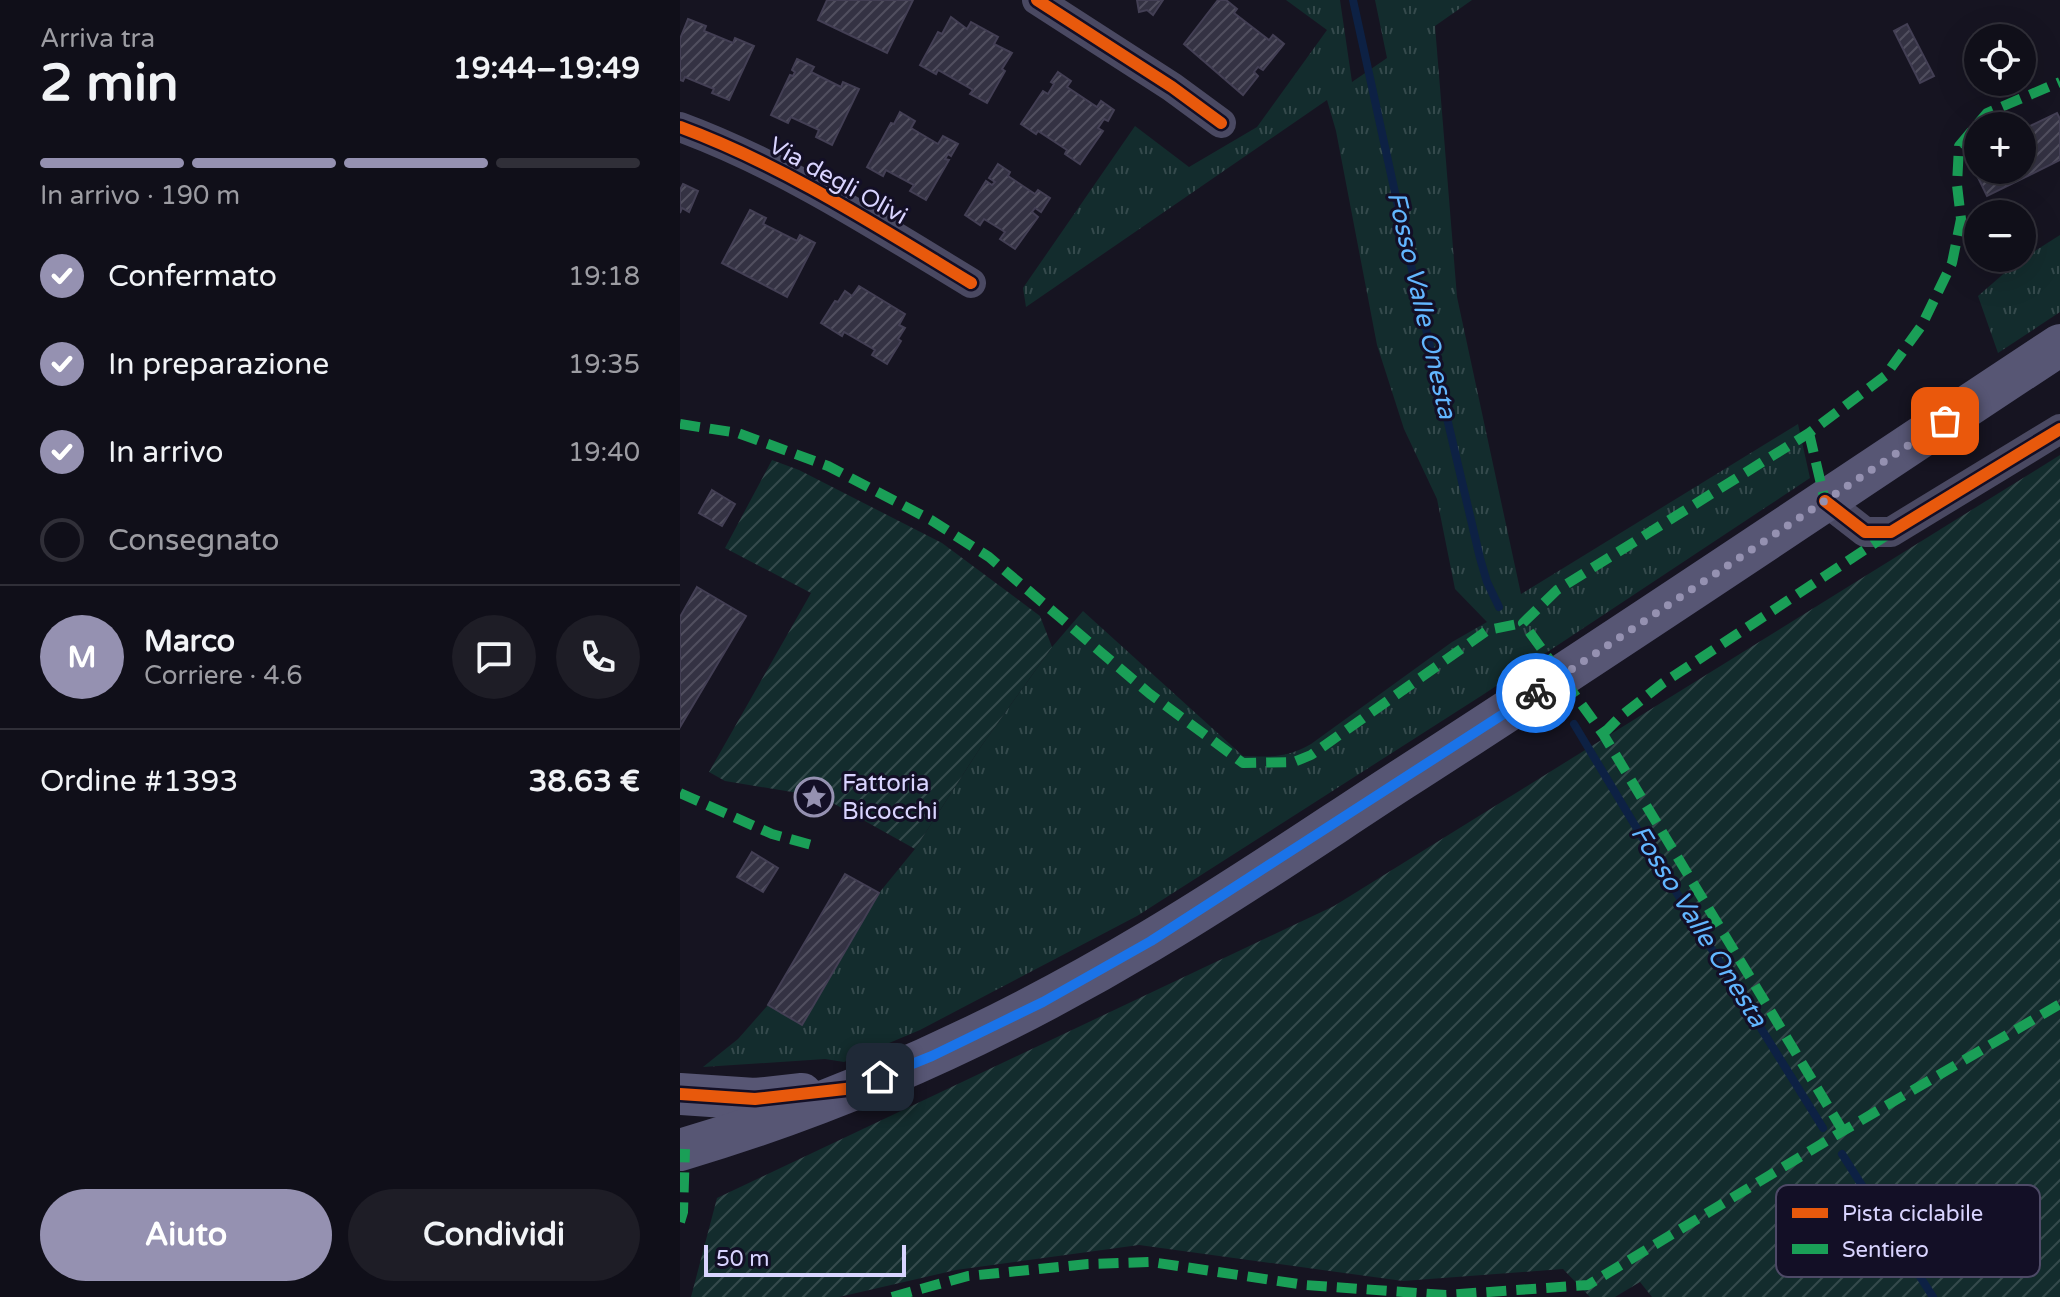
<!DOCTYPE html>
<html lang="it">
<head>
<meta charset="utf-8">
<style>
  :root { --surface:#100f19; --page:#1e1d26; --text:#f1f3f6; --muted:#9c9ca2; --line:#302f38; --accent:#9591b1 }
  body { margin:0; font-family:"Varela Round",sans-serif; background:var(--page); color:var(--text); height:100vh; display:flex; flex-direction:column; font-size:30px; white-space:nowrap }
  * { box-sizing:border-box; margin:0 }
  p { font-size:26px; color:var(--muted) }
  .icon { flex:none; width:44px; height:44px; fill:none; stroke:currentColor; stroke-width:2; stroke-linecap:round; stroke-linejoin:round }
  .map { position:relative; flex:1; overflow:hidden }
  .panel { display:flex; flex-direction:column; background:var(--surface); width:680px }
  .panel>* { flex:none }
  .fabs { position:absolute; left:1284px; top:24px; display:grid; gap:16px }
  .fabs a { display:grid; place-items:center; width:72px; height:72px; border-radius:50%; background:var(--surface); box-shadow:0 8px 32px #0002,0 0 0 2px var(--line); font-size:40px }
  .scale { position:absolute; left:24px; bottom:20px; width:202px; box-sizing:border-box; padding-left:8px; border:4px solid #d9d4ff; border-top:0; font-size:22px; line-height:28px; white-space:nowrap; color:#d9d4ff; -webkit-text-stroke:6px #130f26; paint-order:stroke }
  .pin { position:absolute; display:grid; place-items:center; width:68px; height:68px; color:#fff; margin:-34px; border-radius:16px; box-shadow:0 4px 12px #0006 }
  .courier { position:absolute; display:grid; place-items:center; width:80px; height:80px; margin:-40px; border:6px solid #1a73e8; border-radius:50%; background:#fff; color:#222; box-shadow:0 2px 10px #0007 }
  .overview em { font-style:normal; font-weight:700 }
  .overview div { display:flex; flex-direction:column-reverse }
  .overview { display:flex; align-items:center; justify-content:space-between; height:136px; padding:0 40px }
  h1 { font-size:52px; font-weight:700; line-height:60px }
  .bar { display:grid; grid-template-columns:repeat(4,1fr); gap:12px 8px; align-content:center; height:96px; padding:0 40px }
  .bar i { height:10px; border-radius:6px; background:var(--line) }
  .bar .active { background:var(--accent) }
  .bar p { grid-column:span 4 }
  .line { display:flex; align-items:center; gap:20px; padding:0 40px; border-top:2px solid var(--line) }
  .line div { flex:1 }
  .round { display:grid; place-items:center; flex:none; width:84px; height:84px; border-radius:42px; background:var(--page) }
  ol { padding:0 40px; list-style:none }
  li { display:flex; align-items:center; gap:24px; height:88px }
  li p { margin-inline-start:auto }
  li .icon { padding:8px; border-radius:50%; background:var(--accent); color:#fff; stroke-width:4 }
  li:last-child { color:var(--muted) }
  li i { width:44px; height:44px; border:4px solid var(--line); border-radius:50% }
  .cta { display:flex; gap:16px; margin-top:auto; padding:16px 40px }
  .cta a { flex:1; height:92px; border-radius:48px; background:var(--accent); color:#fff; font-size:32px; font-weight:700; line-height:92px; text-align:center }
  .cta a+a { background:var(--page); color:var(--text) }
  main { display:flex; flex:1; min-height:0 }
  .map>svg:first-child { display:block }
</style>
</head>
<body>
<main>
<section class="panel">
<div class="overview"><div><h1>2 min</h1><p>Arriva tra</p></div><em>19:44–19:49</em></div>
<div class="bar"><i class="active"></i><i class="active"></i><i class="active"></i><i></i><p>In arrivo · 190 m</p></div>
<ol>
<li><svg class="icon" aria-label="check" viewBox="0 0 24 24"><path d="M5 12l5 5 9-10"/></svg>Confermato<p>19:18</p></li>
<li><svg class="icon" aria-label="check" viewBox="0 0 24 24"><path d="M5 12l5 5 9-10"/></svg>In preparazione<p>19:35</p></li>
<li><svg class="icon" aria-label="check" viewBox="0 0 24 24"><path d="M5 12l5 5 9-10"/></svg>In arrivo<p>19:40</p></li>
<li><i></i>Consegnato</li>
</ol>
<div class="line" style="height:144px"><b class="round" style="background:var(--accent);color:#fff">M</b><div><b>Marco</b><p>Corriere · 4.6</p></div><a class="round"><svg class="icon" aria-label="chat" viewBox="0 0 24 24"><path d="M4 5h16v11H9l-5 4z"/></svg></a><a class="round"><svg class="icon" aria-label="phone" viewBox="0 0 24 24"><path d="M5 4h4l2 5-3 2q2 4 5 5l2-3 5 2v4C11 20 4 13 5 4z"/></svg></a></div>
<div class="line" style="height:104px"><div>Ordine #1393</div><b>38.63 €</b></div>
<div class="cta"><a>Aiuto</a><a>Condividi</a></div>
</section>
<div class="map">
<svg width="1380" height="1297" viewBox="0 0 1380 1297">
  <defs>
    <pattern id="grass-tufts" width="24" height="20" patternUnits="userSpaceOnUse" patternTransform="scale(2)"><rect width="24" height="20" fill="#132c2d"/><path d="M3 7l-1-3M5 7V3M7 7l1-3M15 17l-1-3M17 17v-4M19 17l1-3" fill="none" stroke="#354a4c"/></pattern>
    <pattern id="garden-furrows" width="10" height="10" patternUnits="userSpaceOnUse" patternTransform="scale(2)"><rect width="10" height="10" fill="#132c2d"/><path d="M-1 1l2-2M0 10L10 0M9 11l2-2" fill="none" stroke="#354a4c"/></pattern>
    <pattern id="building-hatch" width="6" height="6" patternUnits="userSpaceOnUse" patternTransform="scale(2)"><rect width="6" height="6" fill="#343243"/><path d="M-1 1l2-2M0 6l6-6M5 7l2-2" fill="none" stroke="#514f5f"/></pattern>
  </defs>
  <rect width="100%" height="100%" fill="#161421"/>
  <g fill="url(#grass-tufts)">
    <path d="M 606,0 L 660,0 L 672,82 L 707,58 L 695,0 L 792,0 L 755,26 L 777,297 L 841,594 L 1118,424 L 1130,478 L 801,696 L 457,916 L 240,1030 L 164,1062 L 145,1059 L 23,1067 L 58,1039 L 88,1005 L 123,1024 L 199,893 L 235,849 L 302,745 L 372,647 L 403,611 L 563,756 C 590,757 607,758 631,744 L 772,642 L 807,622 L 775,589 L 757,499 L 724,429 L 697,345 L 656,131 L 647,100 L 346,307 L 343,288 L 455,126 L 509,167 L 577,127 L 647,30 Z"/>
    <path d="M 1380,235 L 1380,312 L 1318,353 L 1298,296 L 1336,263 Z"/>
  </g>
  <g fill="url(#garden-furrows)">
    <path d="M 1380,455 L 1380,1297 L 972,1297 L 960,1282 L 935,1297 L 910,1297 L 883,1269 L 723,1281 L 459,1245 L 276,1270 L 159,1297 L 11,1297 L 37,1198 L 654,906 Z"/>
    <path d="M 92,460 L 119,470 L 262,543 L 360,616 L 372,647 L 302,745 L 235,849 L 142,797 L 45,781 L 29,772 L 131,593 L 45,548 Z"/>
  </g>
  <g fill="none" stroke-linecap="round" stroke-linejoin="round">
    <g stroke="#0d2144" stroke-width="8">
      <path d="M 673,0 L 729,257 L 800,558 L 807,582 L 819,607"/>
      <path d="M 894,724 L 962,837 L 1143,1128"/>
      <path d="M 1162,1154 L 1253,1297"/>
    </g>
  </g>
  <g fill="url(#building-hatch)" stroke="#433f54" stroke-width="2">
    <path d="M 147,0 L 233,0 L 207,53 L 138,20 Z"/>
    <path d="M 457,0 L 483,0 L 473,15 L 467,10 L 459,12 Z"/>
    <path d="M 546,0 L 557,9 L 554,13 L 589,40 L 593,35 L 604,44 L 583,70 L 578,67 L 574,72 L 578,76 L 563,95 L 504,44 L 538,0 Z"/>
    <path d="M 271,17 L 287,29 L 291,22 L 318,37 L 314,44 L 332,53 L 322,69 L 325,71 L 307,103 L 290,94 L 293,90 L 258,70 L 256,74 L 240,65 L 258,32 L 262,34 Z"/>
    <path d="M 8,19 L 26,26 L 24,31 L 53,43 L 55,38 L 74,46 L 49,100 L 32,93 L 34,89 L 5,77 L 3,81 L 0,80 L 0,39 Z"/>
    <path d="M 1227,24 L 1254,76 L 1240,83 L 1214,31 Z"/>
    <path d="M 117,59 L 134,67 L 131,72 L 161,87 L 163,82 L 179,89 L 152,145 L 136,137 L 139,130 L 111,117 L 108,123 L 91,115 L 110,75 L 113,76 L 115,72 L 112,70 Z"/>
    <path d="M 378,72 L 391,81 L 387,87 L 417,107 L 421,101 L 434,110 L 428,121 L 424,119 L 418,128 L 423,131 L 400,164 L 385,154 L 387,150 L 358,131 L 356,134 L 341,124 L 363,91 L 368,94 L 374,84 L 371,82 Z"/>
    <path d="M 220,112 L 235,121 L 231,128 L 258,144 L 263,136 L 278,144 L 271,156 L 268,154 L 265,159 L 269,160 L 246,200 L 230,191 L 234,185 L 206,170 L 203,176 L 187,167 L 211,123 L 214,124 Z"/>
    <path d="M 1377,113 L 1380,119 L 1380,160 L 1307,196 L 1288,157 L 1298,152 L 1298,170 L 1342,170 L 1342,130 Z"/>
    <path d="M 318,164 L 330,172 L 328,176 L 355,194 L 358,190 L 370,198 L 361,212 L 355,208 L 352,212 L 358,217 L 335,249 L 320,239 L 325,232 L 304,219 L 300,225 L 285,215 L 306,181 L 312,185 L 315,182 L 309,178 Z"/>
    <path d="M 3,184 L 18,191 L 9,212 L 2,208 L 0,213 L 0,190 Z"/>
    <path d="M 70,210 L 86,218 L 83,224 L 117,241 L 120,235 L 135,243 L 107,297 L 42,263 Z"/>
    <path d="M 179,286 L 225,314 L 219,325 L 225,328 L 218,339 L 221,341 L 207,364 L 192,355 L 195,350 L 164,332 L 162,336 L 141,323 L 155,301 L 158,302 L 165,291 L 172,296 Z"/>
    <path d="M 32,490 L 55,504 L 42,526 L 19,513 Z"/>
    <path d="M 17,587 L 66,616 L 0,727 L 0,617 Z"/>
    <path d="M 72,852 L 98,868 L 83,892 L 57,877 Z"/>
    <path d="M 165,874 L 199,893 L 122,1025 L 88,1005 Z"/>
  </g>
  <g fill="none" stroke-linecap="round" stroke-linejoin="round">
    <g stroke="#4a4962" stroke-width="30">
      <path d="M 357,0 L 492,87 L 541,123"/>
      <path d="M 0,127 C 103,165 197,226 291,283"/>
      <path d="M 1145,501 L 1185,532 L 1211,532 L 1380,429"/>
    </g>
    <g stroke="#575674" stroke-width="42">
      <path d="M 0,1094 L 75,1099 L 122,1094"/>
      <path d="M 0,1150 C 164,1102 323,1029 470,941 C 555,891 638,834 721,780 C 942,638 1160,490 1380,345"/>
    </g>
    <g stroke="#1a9f57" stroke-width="10" stroke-dasharray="20 10" stroke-linecap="butt">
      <path d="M 0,424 L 58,433 L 148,466 L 251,520 L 309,557 L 470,694 L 563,763 L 614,762 L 631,755 L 808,630 L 843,623"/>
      <path d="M 1129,433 L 1145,501"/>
      <path d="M 923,734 L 941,716 L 983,683 L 1207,535"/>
      <path d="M 0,793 L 92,834 L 135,846"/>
      <path d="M 1163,1131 L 923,734 L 843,623 L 877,590 L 1129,433 L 1205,376 L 1242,325 L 1272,263 L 1281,219 L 1277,185 L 1279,146 L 1307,113 L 1380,82"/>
      <path d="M 0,1222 L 3,1212 L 5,1149"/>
      <path d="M 212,1297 L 288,1276 L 408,1264 L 471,1262 L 625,1285 L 766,1295 L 908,1285 L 1163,1131 L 1380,1004"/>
    </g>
    <defs>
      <g id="cycleway">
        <path d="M 357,0 L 492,87 L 541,123"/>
        <path d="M 0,127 C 103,165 197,226 291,283"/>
        <path d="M 1145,501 L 1185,532 L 1211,532 L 1380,429"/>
        <path d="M 0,1094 L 75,1099 L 174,1088"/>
      </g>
    </defs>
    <use href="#cycleway" stroke="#130f26" stroke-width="17"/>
    <use href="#cycleway" stroke="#e8590c" stroke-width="12"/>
  </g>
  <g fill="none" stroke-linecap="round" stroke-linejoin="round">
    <path stroke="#9591b1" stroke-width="8" stroke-dasharray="0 14.4" d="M 856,693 L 1265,421"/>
    <path stroke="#1a73e8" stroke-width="10" d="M 200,1077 L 252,1056 L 363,1002 L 471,941 L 856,693"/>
  </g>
  <defs>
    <symbol id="sight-ring" viewBox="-11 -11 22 22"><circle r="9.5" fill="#130f26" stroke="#9591b1" stroke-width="1.5"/><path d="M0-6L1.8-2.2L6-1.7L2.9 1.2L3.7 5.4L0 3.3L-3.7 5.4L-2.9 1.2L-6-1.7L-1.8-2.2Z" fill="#9591b1"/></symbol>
  </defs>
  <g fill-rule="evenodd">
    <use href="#sight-ring" x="112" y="775" width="44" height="44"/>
  </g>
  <g text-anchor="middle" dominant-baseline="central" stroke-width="6" stroke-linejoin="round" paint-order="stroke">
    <g font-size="24" fill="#d9d4ff" stroke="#130f26">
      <text transform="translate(158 181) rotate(29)">Via degli Olivi</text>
    </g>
    <g font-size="24" fill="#d9d4ff" stroke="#130f26" text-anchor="start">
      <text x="162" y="783">Fattoria<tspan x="162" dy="28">Bicocchi</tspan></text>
    </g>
    <g font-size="26" font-style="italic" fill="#62b6ff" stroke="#130f26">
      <text transform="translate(742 305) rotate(77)">Fosso Valle Onesta</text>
      <text transform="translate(1019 926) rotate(58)">Fosso Valle Onesta</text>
    </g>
  </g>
  <rect x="1096" y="1185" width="264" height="92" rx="12" fill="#130f26" stroke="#4e4a67" stroke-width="2"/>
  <rect x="1112" y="1208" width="36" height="10" fill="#e8590c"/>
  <rect x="1112" y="1244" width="36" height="10" fill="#1a9f57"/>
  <g font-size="22" fill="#d9d4ff">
    <text x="1162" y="1221">Pista ciclabile</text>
    <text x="1162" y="1257">Sentiero</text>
  </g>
</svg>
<div class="fabs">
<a><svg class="icon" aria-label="locate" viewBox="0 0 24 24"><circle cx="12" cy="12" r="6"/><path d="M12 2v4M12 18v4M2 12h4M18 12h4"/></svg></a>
<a>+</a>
<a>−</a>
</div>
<div class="scale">50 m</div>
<div class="pin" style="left:1265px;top:421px;background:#ea580c"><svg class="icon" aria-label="bag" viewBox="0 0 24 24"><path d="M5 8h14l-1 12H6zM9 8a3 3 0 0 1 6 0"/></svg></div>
<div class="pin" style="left:200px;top:1077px;background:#1f2937"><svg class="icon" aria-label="home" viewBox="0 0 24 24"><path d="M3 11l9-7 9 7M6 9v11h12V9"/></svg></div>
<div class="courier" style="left:856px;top:693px"><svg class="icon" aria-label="bike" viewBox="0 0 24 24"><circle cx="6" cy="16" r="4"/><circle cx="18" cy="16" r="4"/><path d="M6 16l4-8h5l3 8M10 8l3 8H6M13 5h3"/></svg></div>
</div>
</main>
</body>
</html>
